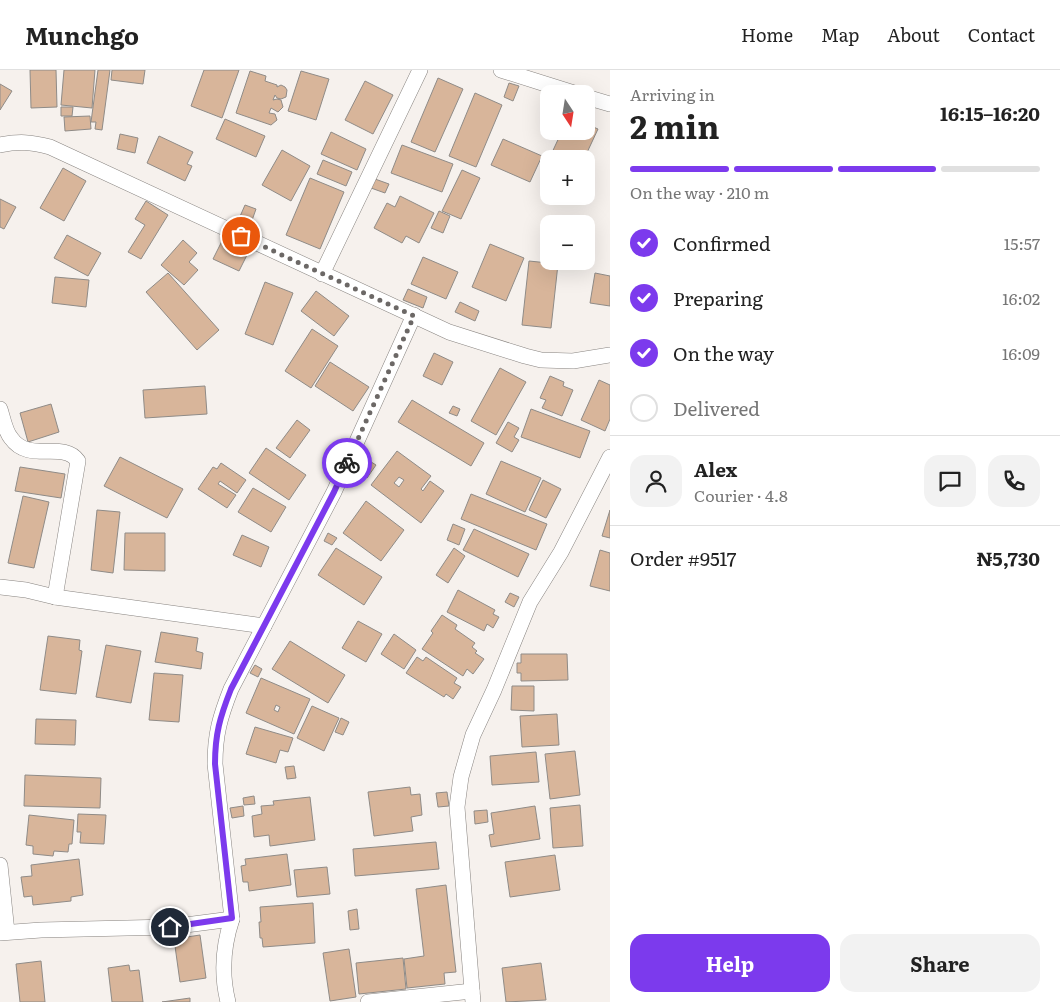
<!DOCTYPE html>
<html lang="en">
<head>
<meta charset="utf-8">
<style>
  :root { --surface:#fff; --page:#f2f2f2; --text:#222; --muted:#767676; --line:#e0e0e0; --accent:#7c3aed }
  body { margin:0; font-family:Literata,serif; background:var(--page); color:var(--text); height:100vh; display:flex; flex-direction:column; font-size:19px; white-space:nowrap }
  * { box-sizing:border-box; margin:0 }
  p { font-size:16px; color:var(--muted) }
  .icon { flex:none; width:28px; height:28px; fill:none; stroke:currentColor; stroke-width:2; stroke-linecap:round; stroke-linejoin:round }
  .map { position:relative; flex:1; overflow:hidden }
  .drawer { display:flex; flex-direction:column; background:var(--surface); width:450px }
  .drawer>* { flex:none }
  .needle { width:32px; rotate:168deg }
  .tools { position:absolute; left:540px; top:15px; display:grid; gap:10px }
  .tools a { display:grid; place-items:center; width:55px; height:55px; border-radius:10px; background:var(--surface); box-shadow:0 5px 20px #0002; font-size:25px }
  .pin { position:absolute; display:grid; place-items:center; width:42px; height:42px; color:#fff; margin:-21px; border:2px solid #fff; border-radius:50%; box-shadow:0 1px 5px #0007 }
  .courier { position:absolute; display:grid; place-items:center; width:50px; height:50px; margin:-25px; border:4px solid #7c3aed; border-radius:50%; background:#fff; color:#222; box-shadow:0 1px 6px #0007 }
  .head em { font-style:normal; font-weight:700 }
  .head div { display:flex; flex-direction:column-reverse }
  .head { display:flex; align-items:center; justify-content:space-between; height:85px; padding:0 20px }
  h1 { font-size:32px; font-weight:700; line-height:38px }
  .bar { display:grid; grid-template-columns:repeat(4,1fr); gap:8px 5px; align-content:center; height:60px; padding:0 20px }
  .bar i { height:6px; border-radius:4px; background:var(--line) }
  .bar .selected { background:var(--accent) }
  .bar p { grid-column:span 4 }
  .line { display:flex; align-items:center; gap:12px; padding:0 20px; border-top:1px solid var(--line) }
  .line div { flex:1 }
  .round { display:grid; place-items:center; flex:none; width:52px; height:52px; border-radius:15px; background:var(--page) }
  ol { padding:0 20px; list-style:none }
  li { display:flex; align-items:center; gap:15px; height:55px }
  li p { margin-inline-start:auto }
  li .icon { padding:5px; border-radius:50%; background:var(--accent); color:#fff; stroke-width:4 }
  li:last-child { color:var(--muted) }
  li i { width:28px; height:28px; border:2px solid var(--line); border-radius:50% }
  .primary-button { display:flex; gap:10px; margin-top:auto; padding:10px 20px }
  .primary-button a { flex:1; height:58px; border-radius:15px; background:var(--accent); color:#fff; font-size:20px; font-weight:700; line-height:58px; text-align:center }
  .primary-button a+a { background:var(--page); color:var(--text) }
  header { display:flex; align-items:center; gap:30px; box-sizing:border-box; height:70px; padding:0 25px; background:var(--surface); border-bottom:1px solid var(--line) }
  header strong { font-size:24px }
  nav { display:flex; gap:28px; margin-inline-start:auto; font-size:18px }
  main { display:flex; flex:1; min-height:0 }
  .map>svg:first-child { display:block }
</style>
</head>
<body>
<header>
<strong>Munchgo</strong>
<nav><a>Home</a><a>Map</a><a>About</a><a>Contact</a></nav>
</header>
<main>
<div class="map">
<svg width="610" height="932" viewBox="0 0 610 932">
  <rect width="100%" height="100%" fill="#f6f1ed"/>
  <g fill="#d8b59a" stroke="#8f8b87" fill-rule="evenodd">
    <path d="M 30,0 L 56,0 L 57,37 L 31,38 Z"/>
    <path d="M 64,0 L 95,0 L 92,38 L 61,35 Z"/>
    <path d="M 98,0 L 110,0 L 102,60 L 95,59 L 96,52 L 91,52 Z"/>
    <path d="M 112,0 L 145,0 L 143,14 L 111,10 Z"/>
    <path d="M 204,0 L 239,0 L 222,48 L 191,36 Z"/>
    <path d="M 250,1 L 266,6 L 265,11 L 277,15 L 277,17 L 281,15 L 285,17 L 287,20 L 286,27 L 281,29 L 277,28 L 275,25 L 273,30 L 277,29 L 281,30 L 283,37 L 278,42 L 271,38 L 269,43 L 275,44 L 277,50 L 271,55 L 236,43 Z"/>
    <path d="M 301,1 L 329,9 L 316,50 L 288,41 Z"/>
    <path d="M 438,8 L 463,19 L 435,82 L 411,72 Z"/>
    <path d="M 365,11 L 393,25 L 373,64 L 345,50 Z"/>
    <path d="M 509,13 L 519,16 L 513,31 L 504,27 Z"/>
    <path d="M 0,14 L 12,21 L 0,40 Z"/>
    <path d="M 475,23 L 502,35 L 476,97 L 449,86 Z"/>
    <path d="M 586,36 L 592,38 L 588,50 L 586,50 Z"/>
    <path d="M 61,37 L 73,37 L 72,46 L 61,46 Z"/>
    <path d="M 90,46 L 91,59 L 65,61 L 64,47 Z"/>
    <path d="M 225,49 L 265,66 L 256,87 L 216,69 Z"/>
    <path d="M 586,54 L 598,59 L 584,89 L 549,89 L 562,61 L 586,61 Z"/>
    <path d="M 331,62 L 366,79 L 357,100 L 321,84 Z"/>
    <path d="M 120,64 L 138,68 L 135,83 L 117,79 Z"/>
    <path d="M 159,66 L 193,82 L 187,94 L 192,96 L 185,111 L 147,93 Z"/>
    <path d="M 503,69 L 542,86 L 530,112 L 491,95 Z"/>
    <path d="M 402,75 L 453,94 L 442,122 L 391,103 Z"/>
    <path d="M 282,80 L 310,96 L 291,131 L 262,115 Z"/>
    <path d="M 323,90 L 352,102 L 346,116 L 317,104 Z"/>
    <path d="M 549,90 L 549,110 L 541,107 Z"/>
    <path d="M 63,98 L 86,111 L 64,151 L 40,138 Z"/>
    <path d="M 462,100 L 480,108 L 461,149 L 442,141 Z"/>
    <path d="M 310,108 L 344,122 L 320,179 L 286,165 Z"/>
    <path d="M 375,109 L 389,114 L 385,123 L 371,118 Z"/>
    <path d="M 400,126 L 434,143 L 419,173 L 406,166 L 402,173 L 374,158 L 387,133 L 395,137 Z"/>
    <path d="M 0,129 L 16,137 L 4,159 L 0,157 Z"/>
    <path d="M 146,131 L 168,145 L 141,189 L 128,182 L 145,155 L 135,149 Z"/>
    <path d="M 245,135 L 256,139 L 250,156 L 238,151 Z"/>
    <path d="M 439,141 L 450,146 L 443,163 L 431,158 Z"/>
    <path d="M 67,165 L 101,183 L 88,206 L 54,188 Z"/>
    <path d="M 183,170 L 197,183 L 189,192 L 198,200 L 184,215 L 161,195 Z"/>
    <path d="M 222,171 L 248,183 L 239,201 L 213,189 Z"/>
    <path d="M 490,174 L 524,188 L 506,231 L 472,217 Z"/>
    <path d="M 423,187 L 458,202 L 446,229 L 411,214 Z"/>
    <path d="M 529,191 L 558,194 L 551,258 L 522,255 Z"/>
    <path d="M 168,203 L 219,260 L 197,280 L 146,222 Z"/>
    <path d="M 595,203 L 610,206 L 610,236 L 590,233 Z"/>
    <path d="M 55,207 L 89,210 L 86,237 L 52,233 Z"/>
    <path d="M 265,212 L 293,223 L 273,275 L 245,264 Z"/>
    <path d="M 408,219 L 427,227 L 423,238 L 403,230 Z"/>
    <path d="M 316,221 L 349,246 L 334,266 L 301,241 Z"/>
    <path d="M 460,232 L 479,241 L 475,251 L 455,242 Z"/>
    <path d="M 312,259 L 338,276 L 311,318 L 285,301 Z"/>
    <path d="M 434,283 L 453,292 L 442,315 L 423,306 Z"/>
    <path d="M 330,292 L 369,317 L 353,341 L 315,316 Z"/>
    <path d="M 500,298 L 526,312 L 496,365 L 471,351 Z"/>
    <path d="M 550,306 L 564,312 L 563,316 L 573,320 L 562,346 L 542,338 L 546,330 L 540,328 Z"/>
    <path d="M 599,310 L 610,315 L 610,349 L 605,361 L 581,350 Z"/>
    <path d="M 205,316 L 207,344 L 145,348 L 143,320 Z"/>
    <path d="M 412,330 L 484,373 L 471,396 L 398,352 Z"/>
    <path d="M 51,334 L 59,362 L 28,372 L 20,343 Z"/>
    <path d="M 453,336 L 460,339 L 457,346 L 449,343 Z"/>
    <path d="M 531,339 L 590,361 L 580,388 L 521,367 Z"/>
    <path d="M 297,350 L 310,360 L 290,388 L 276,378 Z"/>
    <path d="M 508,352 L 519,358 L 514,367 L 519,370 L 512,382 L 496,373 Z"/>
    <path d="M 266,378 L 306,405 L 289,430 L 249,403 Z"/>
    <path d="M 397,381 L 431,406 L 421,419 L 423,421 L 430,411 L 444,421 L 421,453 L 371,415 ZM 399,407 L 404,410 L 399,417 L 394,413 Z"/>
    <path d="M 120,387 L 183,419 L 167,448 L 104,416 Z"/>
    <path d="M 368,390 L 376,395 L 367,408 L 360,402 Z"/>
    <path d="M 501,391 L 541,408 L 525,442 L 486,424 Z"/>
    <path d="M 221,393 L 246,410 L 237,423 L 220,411 L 218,414 L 236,425 L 227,438 L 198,419 L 213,397 L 217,399 Z"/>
    <path d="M 20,397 L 65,404 L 61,428 L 15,421 Z"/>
    <path d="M 543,410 L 561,419 L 546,448 L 529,440 Z"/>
    <path d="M 253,418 L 286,437 L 271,462 L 238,442 Z"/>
    <path d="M 471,424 L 547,454 L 536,480 L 461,449 Z"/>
    <path d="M 23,426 L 49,432 L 34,498 L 8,493 Z"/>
    <path d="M 366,431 L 404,460 L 381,491 L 343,463 Z"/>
    <path d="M 97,440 L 120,442 L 113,503 L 91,500 Z"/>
    <path d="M 610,440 L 610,468 L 602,466 Z"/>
    <path d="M 453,454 L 465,459 L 459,475 L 447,470 Z"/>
    <path d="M 474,459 L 529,484 L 518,507 L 463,480 Z"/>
    <path d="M 125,463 L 165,463 L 165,501 L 124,500 Z"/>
    <path d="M 328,463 L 337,468 L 332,475 L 324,471 Z"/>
    <path d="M 242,465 L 269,477 L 261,497 L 233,485 Z"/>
    <path d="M 336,478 L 382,507 L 364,535 L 318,505 Z"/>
    <path d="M 454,478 L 465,486 L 448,513 L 436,505 Z"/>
    <path d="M 600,480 L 610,483 L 610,521 L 590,516 Z"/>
    <path d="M 458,520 L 495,540 L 493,544 L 499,547 L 493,558 L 487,554 L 484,561 L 447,542 Z"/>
    <path d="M 510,523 L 519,527 L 514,537 L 505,532 Z"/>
    <path d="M 442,545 L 457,555 L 455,559 L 475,573 L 472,577 L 477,581 L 475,583 L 484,589 L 473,604 L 467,599 L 463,606 L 422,579 L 433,563 L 431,561 Z"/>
    <path d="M 358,551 L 382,564 L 366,592 L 342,578 Z"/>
    <path d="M 161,562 L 198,568 L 196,581 L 203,583 L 201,599 L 155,592 Z"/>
    <path d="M 394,564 L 416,580 L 404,599 L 381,584 Z"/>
    <path d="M 48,566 L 80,570 L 79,580 L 82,581 L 76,624 L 40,620 Z"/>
    <path d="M 290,571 L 345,605 L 328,633 L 272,599 Z"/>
    <path d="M 106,575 L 141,581 L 131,633 L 96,627 Z"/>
    <path d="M 521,584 L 567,584 L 568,610 L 521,611 L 521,603 L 517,603 L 517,593 L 521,593 Z"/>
    <path d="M 417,587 L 423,591 L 426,587 L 457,608 L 454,613 L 461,617 L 453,629 L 446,624 L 444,627 L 406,603 Z"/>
    <path d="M 255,595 L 262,599 L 258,607 L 250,603 Z"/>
    <path d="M 154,603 L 183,605 L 179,652 L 149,650 Z"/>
    <path d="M 261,608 L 310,629 L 294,664 L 246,643 ZM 276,635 L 280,637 L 278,642 L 274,640 Z"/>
    <path d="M 512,616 L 534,616 L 534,641 L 511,640 Z"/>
    <path d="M 312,636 L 339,648 L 324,681 L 297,668 Z"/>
    <path d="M 557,644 L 559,675 L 522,677 L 520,646 Z"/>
    <path d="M 341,648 L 349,652 L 343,665 L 335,662 Z"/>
    <path d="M 36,649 L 76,650 L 75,675 L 35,674 Z"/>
    <path d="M 255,657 L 293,668 L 288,682 L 280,680 L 276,693 L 246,684 Z"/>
    <path d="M 575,681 L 580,725 L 550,729 L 545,684 Z"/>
    <path d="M 536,682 L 539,712 L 492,715 L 490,686 Z"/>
    <path d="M 294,696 L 296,708 L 287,709 L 285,697 Z"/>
    <path d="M 25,705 L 101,708 L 100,738 L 24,736 Z"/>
    <path d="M 410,717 L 411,725 L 420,724 L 422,745 L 411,747 L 413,761 L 374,766 L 368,722 Z"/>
    <path d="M 447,722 L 449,736 L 438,737 L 436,723 Z"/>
    <path d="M 254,726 L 255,734 L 244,735 L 243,728 Z"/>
    <path d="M 310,727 L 315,770 L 270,776 L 269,765 L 254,767 L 252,746 L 262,744 L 261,736 L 274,735 L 273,731 Z"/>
    <path d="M 580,735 L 583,776 L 553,778 L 550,738 Z"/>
    <path d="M 243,736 L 244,746 L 232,748 L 230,738 Z"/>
    <path d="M 535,736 L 540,769 L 491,777 L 489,765 L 494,764 L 491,743 Z"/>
    <path d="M 487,740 L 488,752 L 475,754 L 474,741 Z"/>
    <path d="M 78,744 L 106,745 L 104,774 L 80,773 L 81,762 L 77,762 Z"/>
    <path d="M 29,745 L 74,750 L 72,774 L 69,774 L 68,782 L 54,781 L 53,786 L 33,784 L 33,776 L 26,775 Z"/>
    <path d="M 436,772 L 439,799 L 355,806 L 353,779 Z"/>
    <path d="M 287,784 L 291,815 L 249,821 L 248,812 L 243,812 L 241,796 L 246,795 L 245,789 Z"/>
    <path d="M 555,785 L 560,820 L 510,827 L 505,792 Z"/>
    <path d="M 79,789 L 83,825 L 71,827 L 71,831 L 33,835 L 32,826 L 24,827 L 21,807 L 32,806 L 31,795 Z"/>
    <path d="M 327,797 L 330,824 L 297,827 L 294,800 Z"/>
    <path d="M 446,815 L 456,902 L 444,903 L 445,914 L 407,918 L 404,889 L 424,886 L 416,819 Z"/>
    <path d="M 313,833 L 315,873 L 263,877 L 262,868 L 260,868 L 259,852 L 261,852 L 260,837 Z"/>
    <path d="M 357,839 L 359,859 L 350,860 L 348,841 Z"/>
    <path d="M 200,865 L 206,908 L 180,912 L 174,869 Z"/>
    <path d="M 349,879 L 356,927 L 330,931 L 323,883 Z"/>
    <path d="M 403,888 L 406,919 L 359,924 L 356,893 Z"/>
    <path d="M 41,891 L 45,932 L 20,932 L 16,894 Z"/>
    <path d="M 541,893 L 546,930 L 506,932 L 502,898 Z"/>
    <path d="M 129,895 L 130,901 L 139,900 L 143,932 L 112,932 L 108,898 Z"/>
    <path d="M 190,928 L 190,932 L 162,932 Z"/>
  </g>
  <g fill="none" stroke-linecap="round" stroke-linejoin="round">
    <defs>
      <g id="minor">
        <path d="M 501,0 L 577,24"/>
        <path d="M 586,27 L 610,34"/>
        <path d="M 0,75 C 19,71 31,72 50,77 L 449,262 L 525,286 L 541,290 L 573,291 L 610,285"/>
        <path d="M 322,204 L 420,0"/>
        <path d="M 0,339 C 3,348 5,361 11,368 C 29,394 63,370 78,391 L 55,527"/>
        <path d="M 0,517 L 26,520 L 55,527 L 264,556"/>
        <path d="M 0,795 L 7,862"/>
        <path d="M 0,863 L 41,860 L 170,857 L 232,849"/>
        <path d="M 228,932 C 221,904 223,876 232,849 L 215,694 C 215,664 220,647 231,619 L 334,422 L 414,245"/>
        <path d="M 368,932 L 472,921"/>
        <path d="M 473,932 L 457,737 L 461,707 L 473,665 L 494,620 L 530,532 L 561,482 L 610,387"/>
      </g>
    </defs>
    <use href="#minor" stroke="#888480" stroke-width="16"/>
    <use href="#minor" stroke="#fff" stroke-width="15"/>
  </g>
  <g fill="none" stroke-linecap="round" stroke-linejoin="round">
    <path stroke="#6c6866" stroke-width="5" stroke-dasharray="0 9" d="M 241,166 L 414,246 L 347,393"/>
    <path stroke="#7c3aed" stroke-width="6" d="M 170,857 L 232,848 L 215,694 C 215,664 220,647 231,619 L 334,422 L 347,393"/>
  </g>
</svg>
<div class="tools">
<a><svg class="needle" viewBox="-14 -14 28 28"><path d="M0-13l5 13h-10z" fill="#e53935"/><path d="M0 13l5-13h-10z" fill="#767676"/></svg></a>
<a>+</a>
<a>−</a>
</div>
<div class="pin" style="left:241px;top:166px;background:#ea580c"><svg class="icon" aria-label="bag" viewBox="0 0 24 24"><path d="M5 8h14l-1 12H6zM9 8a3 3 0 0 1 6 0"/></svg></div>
<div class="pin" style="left:170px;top:857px;background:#1f2937"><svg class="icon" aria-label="home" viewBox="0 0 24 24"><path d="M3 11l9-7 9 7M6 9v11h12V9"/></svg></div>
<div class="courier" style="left:347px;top:393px"><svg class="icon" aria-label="bike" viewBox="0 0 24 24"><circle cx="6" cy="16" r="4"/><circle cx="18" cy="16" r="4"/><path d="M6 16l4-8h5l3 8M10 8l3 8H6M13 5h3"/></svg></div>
</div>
<section class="drawer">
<div class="head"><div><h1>2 min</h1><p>Arriving in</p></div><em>16:15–16:20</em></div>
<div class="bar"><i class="selected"></i><i class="selected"></i><i class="selected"></i><i></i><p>On the way · 210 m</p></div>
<ol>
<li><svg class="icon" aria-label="check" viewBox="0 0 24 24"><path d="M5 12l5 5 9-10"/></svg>Confirmed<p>15:57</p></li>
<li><svg class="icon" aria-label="check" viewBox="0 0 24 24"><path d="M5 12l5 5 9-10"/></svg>Preparing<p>16:02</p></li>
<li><svg class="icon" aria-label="check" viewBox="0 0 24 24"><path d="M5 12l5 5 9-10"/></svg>On the way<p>16:09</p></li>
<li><i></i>Delivered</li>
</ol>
<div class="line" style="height:90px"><a class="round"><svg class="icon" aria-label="person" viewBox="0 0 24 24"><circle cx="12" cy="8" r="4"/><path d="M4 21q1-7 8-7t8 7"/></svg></a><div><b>Alex</b><p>Courier · 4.8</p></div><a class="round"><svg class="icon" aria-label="chat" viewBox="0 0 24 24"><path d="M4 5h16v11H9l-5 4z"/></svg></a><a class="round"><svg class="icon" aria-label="phone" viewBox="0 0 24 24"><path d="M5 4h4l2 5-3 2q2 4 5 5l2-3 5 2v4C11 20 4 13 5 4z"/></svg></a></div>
<div class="line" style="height:65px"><div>Order #9517</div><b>₦5,730</b></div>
<div class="primary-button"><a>Help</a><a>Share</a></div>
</section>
</main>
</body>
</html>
